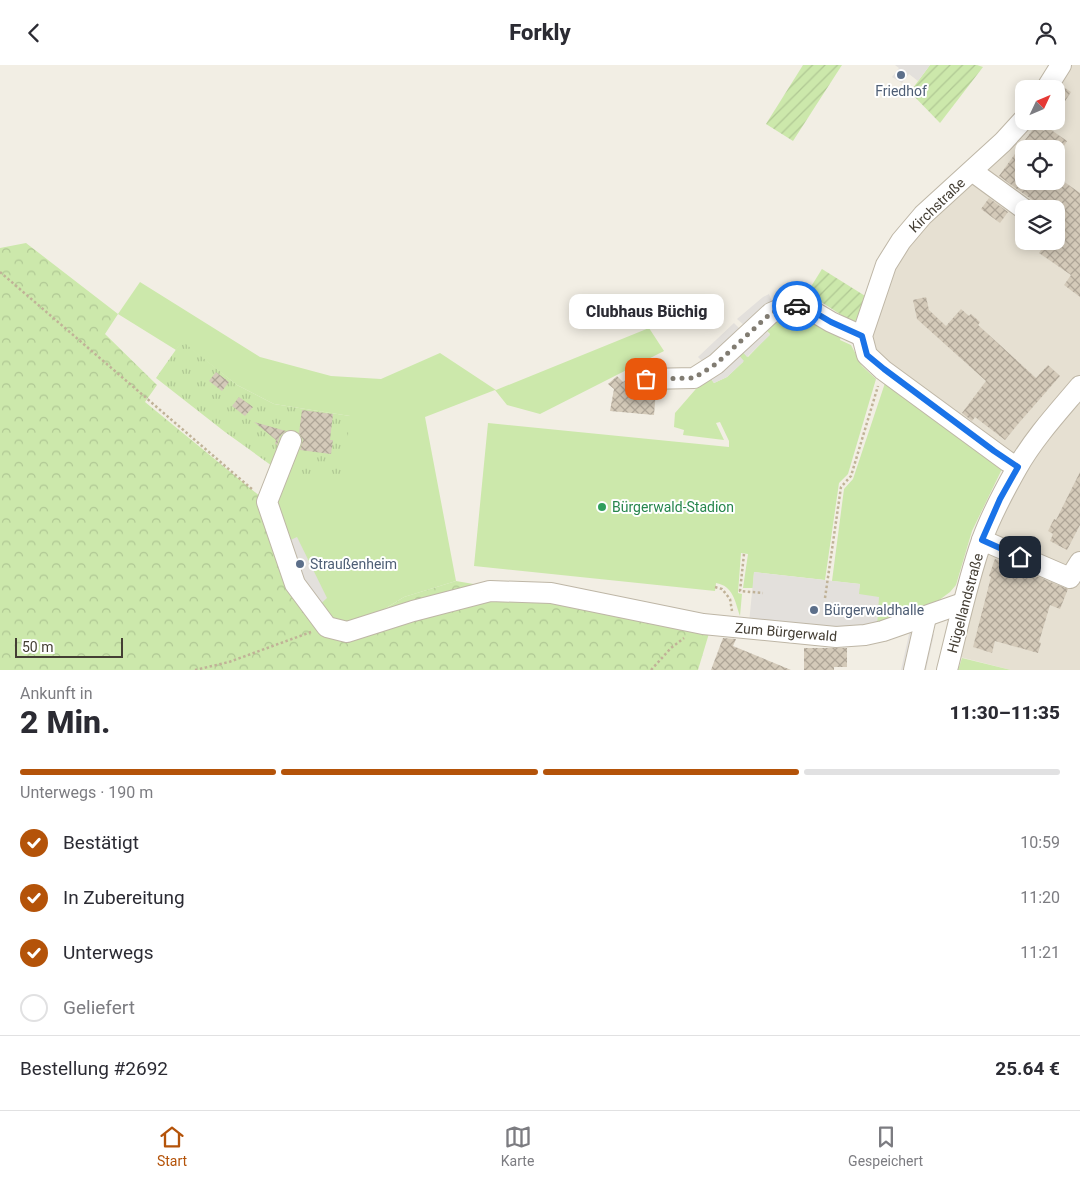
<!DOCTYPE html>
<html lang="de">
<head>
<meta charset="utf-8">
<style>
  :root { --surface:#fff; --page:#f2f2f3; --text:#2b2b33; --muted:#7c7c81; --line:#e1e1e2; --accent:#b45309 }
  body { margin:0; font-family:Roboto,sans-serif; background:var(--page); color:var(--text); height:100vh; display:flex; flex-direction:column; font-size:19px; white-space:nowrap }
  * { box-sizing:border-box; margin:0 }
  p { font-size:16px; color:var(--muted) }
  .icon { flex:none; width:28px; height:28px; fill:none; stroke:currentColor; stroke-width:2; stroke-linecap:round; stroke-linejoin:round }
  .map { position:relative; height:605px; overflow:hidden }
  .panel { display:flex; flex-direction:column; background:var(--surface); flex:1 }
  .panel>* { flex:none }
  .needle { width:32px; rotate:46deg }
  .controls { position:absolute; left:1015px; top:15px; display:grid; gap:10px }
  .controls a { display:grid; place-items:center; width:50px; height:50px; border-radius:10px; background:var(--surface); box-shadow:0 2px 12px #0003; font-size:25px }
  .scale { position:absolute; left:15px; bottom:12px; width:108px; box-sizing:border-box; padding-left:5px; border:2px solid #443e34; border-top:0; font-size:14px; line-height:18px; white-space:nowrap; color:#443e34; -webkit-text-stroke:4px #fff; paint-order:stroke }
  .pin { position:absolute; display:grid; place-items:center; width:42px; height:42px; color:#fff; margin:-21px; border-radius:10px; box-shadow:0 2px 8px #0006 }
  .courier { position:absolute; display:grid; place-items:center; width:50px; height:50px; margin:-25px; border:4px solid #1a73e8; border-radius:50%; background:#fff; color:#222; box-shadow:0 1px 6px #0007 }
  .bubble { position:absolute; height:35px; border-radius:10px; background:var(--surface); box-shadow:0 2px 12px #0003; font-size:16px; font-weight:800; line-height:35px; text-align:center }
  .head em { font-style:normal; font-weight:800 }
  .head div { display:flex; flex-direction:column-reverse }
  .head { display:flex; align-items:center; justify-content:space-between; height:85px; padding:0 20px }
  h1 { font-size:32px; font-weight:800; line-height:38px }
  .bar { display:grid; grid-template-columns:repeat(4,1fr); gap:8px 5px; align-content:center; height:60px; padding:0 20px }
  .bar i { height:6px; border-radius:4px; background:var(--line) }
  .bar .active { background:var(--accent) }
  .bar p { grid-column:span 4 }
  .line { display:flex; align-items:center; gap:12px; padding:0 20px; border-top:1px solid var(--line) }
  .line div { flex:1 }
  ol { padding:0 20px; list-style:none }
  li { display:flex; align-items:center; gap:15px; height:55px }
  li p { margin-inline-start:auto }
  li .icon { padding:5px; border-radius:50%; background:var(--accent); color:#fff; stroke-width:4 }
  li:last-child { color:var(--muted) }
  li i { width:28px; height:28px; border:2px solid var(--line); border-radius:50% }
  header { display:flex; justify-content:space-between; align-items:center; height:65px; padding:0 20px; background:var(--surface); font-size:22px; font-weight:800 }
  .tab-bar { display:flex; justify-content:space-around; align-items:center; height:70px; border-top:1px solid var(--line); background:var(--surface); font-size:14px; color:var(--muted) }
  .tab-bar a { display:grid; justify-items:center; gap:2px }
  .tab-bar .active { color:var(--accent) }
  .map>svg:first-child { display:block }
</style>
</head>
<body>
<header><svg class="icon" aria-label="back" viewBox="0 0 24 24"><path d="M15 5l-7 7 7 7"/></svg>Forkly<svg class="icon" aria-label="person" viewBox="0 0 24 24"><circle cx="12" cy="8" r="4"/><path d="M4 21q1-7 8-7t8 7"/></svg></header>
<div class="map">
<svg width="1080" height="605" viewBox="0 0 1080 605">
  <defs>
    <pattern id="forest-crowns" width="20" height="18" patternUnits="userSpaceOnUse" patternTransform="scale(1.25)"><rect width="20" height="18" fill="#cce8ab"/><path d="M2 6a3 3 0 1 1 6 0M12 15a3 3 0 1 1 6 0" fill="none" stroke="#b0c894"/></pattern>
    <pattern id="park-tufts" width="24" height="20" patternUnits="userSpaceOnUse" patternTransform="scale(1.25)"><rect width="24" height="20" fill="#cce8ab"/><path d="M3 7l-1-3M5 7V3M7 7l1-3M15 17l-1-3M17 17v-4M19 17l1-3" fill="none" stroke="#b0c894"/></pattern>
    <pattern id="garden-furrows" width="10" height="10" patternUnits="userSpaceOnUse" patternTransform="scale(1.25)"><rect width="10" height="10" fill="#cce8ab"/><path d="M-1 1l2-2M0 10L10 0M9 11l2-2" fill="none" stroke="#b0c894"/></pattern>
    <pattern id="building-cross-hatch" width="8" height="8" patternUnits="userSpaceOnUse" patternTransform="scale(1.25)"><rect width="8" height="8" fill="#d4cab9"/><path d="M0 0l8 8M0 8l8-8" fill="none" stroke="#aea597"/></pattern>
  </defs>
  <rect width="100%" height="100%" fill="#f2eee4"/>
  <path fill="#e6e0d2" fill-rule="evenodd" d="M 1061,0 L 1080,0 L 1080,605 L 1011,605 L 960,592 L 979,514 L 995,468 L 1013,430 L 1017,416 L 885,318 L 869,270 L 883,216 L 908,172 L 1027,56 L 1056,56 L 1056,24 ZM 1024,84 L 1056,84 L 1056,116 L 1024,116 ZM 1024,144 L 1056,144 L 1056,176 L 1024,176 Z"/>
  <g fill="#cce8ab">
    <path d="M 140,217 L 260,292 L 331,311 L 381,314 L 440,288 L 496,325 L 649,263 L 664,286 L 540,349 L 507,340 L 495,325 L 425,352 L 456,516 L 404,532 L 347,567 L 327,562 L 267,437 L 286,411 L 350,351 L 274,339 L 237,320 L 182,277 L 176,285 L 118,249 Z"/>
    <path d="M 804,249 L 841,271 L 840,275 L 851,280 L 862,301 L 876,314 L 848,409 L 839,418 L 825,515 L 754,507 L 753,523 L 743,523 L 748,489 L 741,488 L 738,528 L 742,529 L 740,551 C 735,536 733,521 716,518 L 715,526 L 474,501 L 488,358 L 729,382 L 729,376 L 720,357 L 716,358 L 724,375 L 683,370 L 684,365 L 674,362 L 675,348 L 708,310 L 714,318 L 727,312 L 743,297 L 737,288 L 740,284 L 748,292 L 770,269 L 763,262 L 779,250 Z"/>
    <path d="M 885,318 L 1002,404 L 972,466 L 956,520 L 950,527 L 923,547 L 877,558 L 858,529 L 860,519 L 832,516 L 844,424 L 853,414 Z"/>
    <path d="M 962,593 L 1011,605 L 958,605 Z"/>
  </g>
  <path fill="url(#forest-crowns)" d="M 26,178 L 118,249 L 105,269 L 157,320 L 145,337 L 267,437 L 295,519 L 348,567 L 404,532 L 456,516 L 556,533 L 710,565 L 698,605 L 0,605 L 0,183 Z"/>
  <path fill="url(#park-tufts)" d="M 182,276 L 237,320 L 274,339 L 350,351 L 343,418 L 286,411 L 225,367 L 156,313 Z"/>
  <g fill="url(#garden-furrows)">
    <path d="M 803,0 L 842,0 L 793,76 L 766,59 Z"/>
    <path d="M 930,0 L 977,0 L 983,2 L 940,58 L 910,27 Z"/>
    <path d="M 822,204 L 870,234 L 854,258 L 807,228 Z"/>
  </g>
  <g fill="#e3e0dc">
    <path d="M 895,0 L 930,0 L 918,16 L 909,9 L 902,18 L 892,12 L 899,3 Z"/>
    <path d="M 769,229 L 773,239 L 745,261 L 737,254 L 763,232 Z"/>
    <path d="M 734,258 L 741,265 L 705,299 L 698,292 Z"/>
    <path d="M 763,262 L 770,270 L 747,292 L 740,284 Z"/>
    <path d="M 737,288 L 744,296 L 727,312 L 714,318 L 708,310 Z"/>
    <path d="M 297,472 L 327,533 L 315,544 L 282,479 Z"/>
    <path d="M 754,507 L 860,519 L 859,529 L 879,532 L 877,563 L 857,568 L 749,558 Z"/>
    <path d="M 910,565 L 934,569 L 926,605 L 901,605 Z"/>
  </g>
  <g fill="url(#building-cross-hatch)">
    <path d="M 1062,21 L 1071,27 L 1056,50 L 1056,30 Z"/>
    <path d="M 1036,60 L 1044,66 L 1047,62 L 1067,76 L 1062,84 L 1024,84 L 1024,116 L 1063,116 L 1080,128 L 1080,232 L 1064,220 L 1071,210 L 1039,188 L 1047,176 L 1056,176 L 1056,163 L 1062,156 L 1056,152 L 1056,144 L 1045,144 L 999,111 Z"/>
    <path d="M 989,133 L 1008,147 L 1000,158 L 981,144 Z"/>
    <path d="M 926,232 L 929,245 L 946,261 L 961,244 L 969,251 L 971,249 L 980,257 L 978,260 L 1036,313 L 1048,300 L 1060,311 L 1018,359 L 1005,375 L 975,352 L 972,356 L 962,348 L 986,316 L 917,254 L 913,235 Z"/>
    <path d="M 216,307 L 229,317 L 222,326 L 209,316 Z"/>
    <path d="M 617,311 L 623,317 L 627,314 L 632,320 L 635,318 L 641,325 L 656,326 L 654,350 L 610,346 L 614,324 L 608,319 Z"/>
    <path d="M 239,332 L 253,342 L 245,351 L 232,341 Z"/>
    <path d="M 302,345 L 333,349 L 330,375 L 333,375 L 331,389 L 300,385 L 303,375 L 299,368 Z"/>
    <path d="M 254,357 L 286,366 L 280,371 L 277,380 L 275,379 L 276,375 Z"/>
    <path d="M 1080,407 L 1080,460 L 1067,485 L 1050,476 L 1053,469 L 1048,466 L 1054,454 L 1056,455 Z"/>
    <path d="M 995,494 L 1068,524 L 1060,544 L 1050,540 L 1039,577 L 1041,578 L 1038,588 L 995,576 L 992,588 L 973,582 L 991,512 L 989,511 Z"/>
    <path d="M 723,573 L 736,574 L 733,581 L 791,605 L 711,605 Z"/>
    <path d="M 804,583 L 847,583 L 847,602 L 834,602 L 834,605 L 804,605 Z"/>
  </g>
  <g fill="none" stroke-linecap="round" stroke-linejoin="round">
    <defs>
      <g id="minor">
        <path d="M 1046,24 L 1061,0"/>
        <path d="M 972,106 L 1024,144"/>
        <path d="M 646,314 L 694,313 L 716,299 L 771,248 L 787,241 L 804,241 L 831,257 L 862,271"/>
        <path d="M 291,376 L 267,437 L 295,519 L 327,562 L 347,567 L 413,546 L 490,526 L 551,528 L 703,559 L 836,572 L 865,570 L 883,566 L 963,538"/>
        <path d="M 1017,402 L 1007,396 L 883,305 L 867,290 L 862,271 L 886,200 L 901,176 L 923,150 L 1003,77 L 1024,54"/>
        <path d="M 982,475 L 1070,513 L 1080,497"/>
        <path d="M 914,605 L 926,552"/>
        <path d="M 947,605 C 958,562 967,517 982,475 C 991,450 1004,426 1017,403 C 1034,373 1058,347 1080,321"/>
      </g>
    </defs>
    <use href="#minor" stroke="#beb6a6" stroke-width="22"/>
    <g stroke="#c0b297" stroke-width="2.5" stroke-dasharray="2.5 2.5" stroke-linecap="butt">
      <path d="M 0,207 L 253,425"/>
      <path d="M 744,489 L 740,526 L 763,528"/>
      <path d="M 715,522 L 722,524 L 730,534 L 732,546"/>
      <path d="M 825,533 L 841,422 L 851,411 L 878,321"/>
      <path d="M 195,605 L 229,597 L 311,567"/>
      <path d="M 651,605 L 671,583 L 684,573"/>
    </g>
    <use href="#minor" stroke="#fff" stroke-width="20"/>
  </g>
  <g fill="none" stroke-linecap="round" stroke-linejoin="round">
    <path stroke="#817c72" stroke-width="5" stroke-dasharray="0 9" d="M 646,314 L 694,313 L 716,299 L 771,248 L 787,241 L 797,241"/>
    <path stroke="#1a73e8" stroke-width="6" d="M 797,241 L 804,241 L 831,257 L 862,271 L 867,290 L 884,304 L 994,386 L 1018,402 L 1000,434 L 982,475 L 1020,492"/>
  </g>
  <g fill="#5c6f8a" stroke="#fff" stroke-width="2">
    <circle cx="901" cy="10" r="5"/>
    <circle cx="300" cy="499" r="5"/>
    <circle cx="814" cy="545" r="5"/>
  </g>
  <circle fill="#2e9e5b" stroke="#fff" stroke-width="2" cx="602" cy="442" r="5"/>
  <g text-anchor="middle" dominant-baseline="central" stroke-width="4" stroke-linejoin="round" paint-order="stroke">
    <g font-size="14" fill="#4e5e75" stroke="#fff" text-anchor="start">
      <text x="901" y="26" text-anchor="middle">Friedhof</text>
      <text x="310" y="499">Straußenheim</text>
      <text x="824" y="545">Bürgerwaldhalle</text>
    </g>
    <g font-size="14" fill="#443e34" stroke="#fff">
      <text transform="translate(937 140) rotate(-44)">Kirchstraße</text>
      <text transform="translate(965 538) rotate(-75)">Hügellandstraße</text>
      <text transform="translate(786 567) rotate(5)">Zum Bürgerwald</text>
    </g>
    <g font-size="14" fill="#27864d" stroke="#fff" text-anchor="start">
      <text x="612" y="442">Bürgerwald-Stadion</text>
    </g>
  </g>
</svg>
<div class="controls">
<a><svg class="needle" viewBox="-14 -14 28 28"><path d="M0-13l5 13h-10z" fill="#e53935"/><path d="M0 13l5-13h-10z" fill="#7c7c81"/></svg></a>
<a><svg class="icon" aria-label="locate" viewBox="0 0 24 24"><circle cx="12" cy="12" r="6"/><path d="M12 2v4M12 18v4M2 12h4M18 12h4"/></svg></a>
<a><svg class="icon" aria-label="layers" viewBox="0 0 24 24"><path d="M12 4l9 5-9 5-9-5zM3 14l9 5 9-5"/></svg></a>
</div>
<div class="scale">50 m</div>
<div class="pin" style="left:646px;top:314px;background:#ea580c"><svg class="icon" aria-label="bag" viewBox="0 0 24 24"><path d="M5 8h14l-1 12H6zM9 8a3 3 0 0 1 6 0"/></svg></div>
<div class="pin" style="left:1020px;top:492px;background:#1f2937"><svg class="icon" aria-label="home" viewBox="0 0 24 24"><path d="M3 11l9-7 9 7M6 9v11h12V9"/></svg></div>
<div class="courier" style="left:797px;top:241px"><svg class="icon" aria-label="car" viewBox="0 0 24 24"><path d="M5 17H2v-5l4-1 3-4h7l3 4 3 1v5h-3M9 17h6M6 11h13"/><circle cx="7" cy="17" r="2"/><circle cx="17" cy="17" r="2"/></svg></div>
<div class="bubble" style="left:569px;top:229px;width:155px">Clubhaus Büchig</div>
</div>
<section class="panel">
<div class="head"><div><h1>2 Min.</h1><p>Ankunft in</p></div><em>11:30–11:35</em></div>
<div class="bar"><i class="active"></i><i class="active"></i><i class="active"></i><i></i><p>Unterwegs · 190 m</p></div>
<ol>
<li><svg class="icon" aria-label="check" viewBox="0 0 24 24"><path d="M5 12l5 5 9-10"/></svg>Bestätigt<p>10:59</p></li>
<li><svg class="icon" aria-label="check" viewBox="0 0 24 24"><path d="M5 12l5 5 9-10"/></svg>In Zubereitung<p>11:20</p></li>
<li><svg class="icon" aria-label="check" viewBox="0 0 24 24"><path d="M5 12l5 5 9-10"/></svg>Unterwegs<p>11:21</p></li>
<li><i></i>Geliefert</li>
</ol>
<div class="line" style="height:65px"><div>Bestellung #2692</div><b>25.64 €</b></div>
</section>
<nav class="tab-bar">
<a class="active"><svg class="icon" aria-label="home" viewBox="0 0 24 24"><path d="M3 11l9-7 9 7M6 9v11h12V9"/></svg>Start</a>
<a><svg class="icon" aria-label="map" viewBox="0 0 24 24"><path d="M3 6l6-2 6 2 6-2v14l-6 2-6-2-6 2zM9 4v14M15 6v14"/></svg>Karte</a>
<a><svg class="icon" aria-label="saved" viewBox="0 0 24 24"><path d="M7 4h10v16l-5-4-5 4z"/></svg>Gespeichert</a>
</nav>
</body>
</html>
